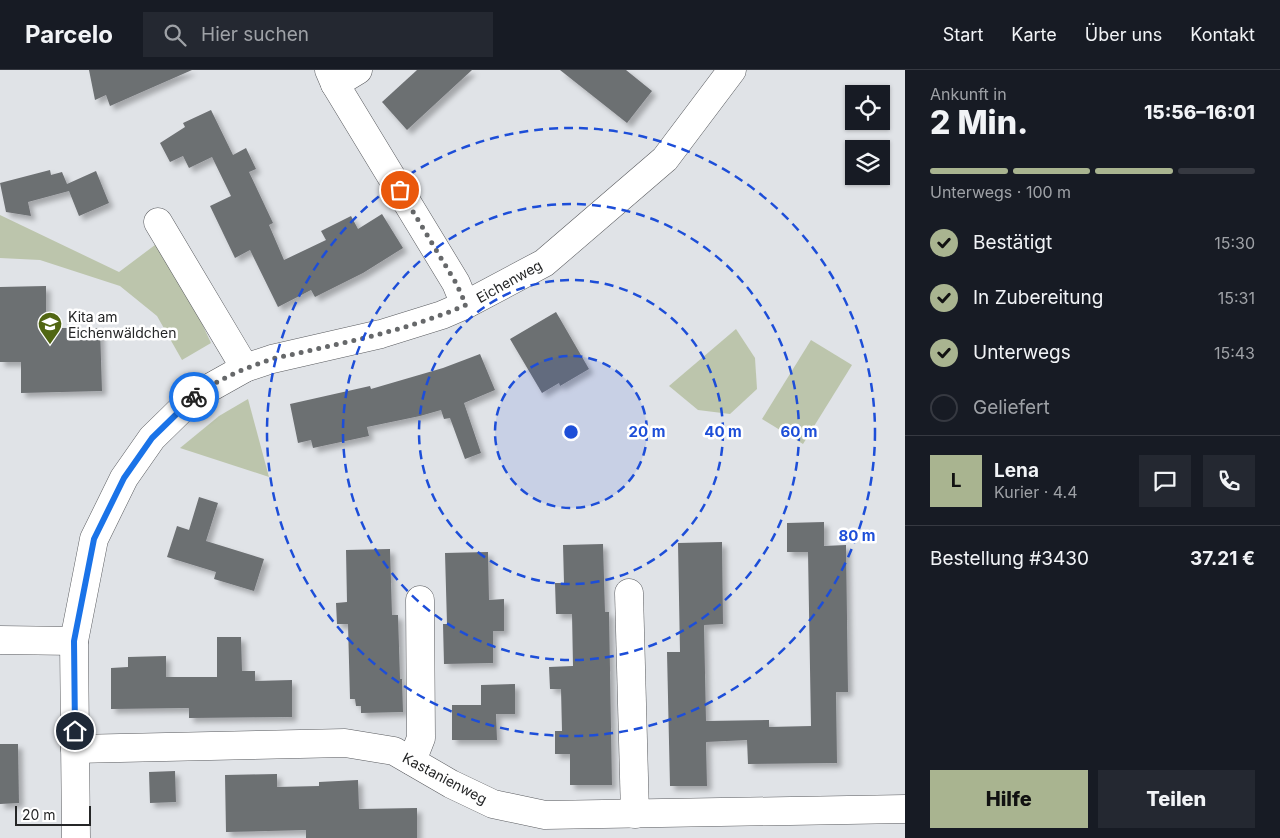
<!DOCTYPE html>
<html lang="de">
<head>
<meta charset="utf-8">
<style>
  :root { --surface:#171b24; --page:#242831; --text:#f1f3f6; --muted:#9ea1a6; --line:#363941; --accent:#a9b490 }
  body { margin:0; font-family:Inter,sans-serif; background:var(--page); color:var(--text); height:100vh; display:flex; flex-direction:column; font-size:19px; white-space:nowrap }
  * { box-sizing:border-box; margin:0 }
  p { font-size:16px; color:var(--muted) }
  .icon { flex:none; width:28px; height:28px; fill:none; stroke:currentColor; stroke-width:2; stroke-linecap:round; stroke-linejoin:round }
  .map { position:relative; flex:1; overflow:hidden }
  .panel { display:flex; flex-direction:column; background:var(--surface); width:375px }
  .panel>* { flex:none }
  .buttons { position:absolute; left:845px; top:15px; display:grid; gap:10px }
  .buttons a { display:grid; place-items:center; width:45px; height:45px; border-radius:0px; background:var(--surface); box-shadow:0 1px 4px #0004; font-size:25px }
  .scale { position:absolute; left:15px; bottom:12px; width:76px; box-sizing:border-box; padding-left:5px; border:2px solid #252627; border-top:0; font-size:14px; line-height:18px; white-space:nowrap; color:#252627; -webkit-text-stroke:4px #fff; paint-order:stroke }
  .pin { position:absolute; display:grid; place-items:center; width:42px; height:42px; color:#fff; margin:-21px; border:2px solid #fff; border-radius:50%; box-shadow:0 1px 5px #0007 }
  .courier { position:absolute; display:grid; place-items:center; width:50px; height:50px; margin:-25px; border:4px solid #1a73e8; border-radius:50%; background:#fff; color:#222; box-shadow:0 1px 6px #0007 }
  .summary em { font-style:normal; font-weight:800 }
  .summary div { display:flex; flex-direction:column-reverse }
  .summary { display:flex; align-items:center; justify-content:space-between; height:85px; padding:0 25px }
  h1 { font-size:32px; font-weight:800; line-height:38px }
  .bar { display:grid; grid-template-columns:repeat(4,1fr); gap:8px 5px; align-content:center; height:60px; padding:0 25px }
  .bar i { height:6px; border-radius:4px; background:var(--line) }
  .bar .active { background:var(--accent) }
  .bar p { grid-column:span 4 }
  .line { display:flex; align-items:center; gap:12px; padding:0 25px; border-top:1px solid var(--line) }
  .line div { flex:1 }
  .round { display:grid; place-items:center; flex:none; width:52px; height:52px; border-radius:0px; background:var(--page) }
  ol { padding:0 25px; list-style:none }
  li { display:flex; align-items:center; gap:15px; height:55px }
  li p { margin-inline-start:auto }
  li .icon { padding:5px; border-radius:50%; background:var(--accent); color:#111; stroke-width:4 }
  li:last-child { color:var(--muted) }
  li i { width:28px; height:28px; border:2px solid var(--line); border-radius:50% }
  .cta { display:flex; gap:10px; margin-top:auto; padding:10px 25px }
  .cta a { flex:1; height:58px; border-radius:0px; background:var(--accent); color:#111; font-size:20px; font-weight:800; line-height:58px; text-align:center }
  .cta a+a { background:var(--page); color:var(--text) }
  header { display:flex; align-items:center; gap:30px; box-sizing:border-box; height:70px; padding:0 25px; background:var(--surface); border-bottom:1px solid var(--line) }
  header strong { font-size:24px }
  nav { display:flex; gap:28px; margin-inline-start:auto; font-size:18px }
  .search { width:350px; height:45px; background:var(--page); display:flex; align-items:center; gap:12px; box-sizing:border-box; padding:0 18px; border-radius:0px; color:var(--muted); font-size:19px }
  main { display:flex; flex:1; min-height:0 }
  .map>svg:first-child { display:block }
</style>
</head>
<body>
<header>
<strong>Parcelo</strong>
<div class="search"><svg class="icon" aria-label="search" viewBox="0 0 24 24"><circle cx="10" cy="10" r="6"/><path d="M15 15l6 6"/></svg>Hier suchen</div>
<nav><a>Start</a><a>Karte</a><a>Über uns</a><a>Kontakt</a></nav>
</header>
<main>
<div class="map">
<svg width="905" height="768" viewBox="0 0 905 768">
  <defs>
    <filter id="shadow"><feDropShadow dx="4.5" dy="4.5" stdDeviation="2.5" flood-color="#0004"/></filter>
  </defs>
  <rect width="100%" height="100%" fill="#e0e3e7"/>
  <g fill="#bcc5ac">
    <path d="M 0,145 L 119,202 L 163,169 L 211,273 L 182,290 L 157,246 L 120,216 L 40,190 L 0,188 Z"/>
    <path d="M 736,259 L 755,288 L 757,319 L 730,344 L 698,340 L 669,316 Z"/>
    <path d="M 811,270 L 852,295 L 803,374 L 762,349 Z"/>
    <path d="M 248,329 L 269,407 L 180,378 L 219,346 Z"/>
  </g>
  <g fill="#6c6f72" filter="url(#shadow)">
    <path d="M 89,0 L 192,0 L 110,36 L 106,25 L 95,30 Z"/>
    <path d="M 417,0 L 472,0 L 407,60 L 382,32 Z"/>
    <path d="M 560,0 L 626,0 L 652,21 L 627,53 Z"/>
    <path d="M 211,40 L 233,85 L 246,78 L 256,99 L 249,102 L 273,153 L 269,155 L 284,190 L 326,170 L 321,161 L 351,146 L 358,159 L 382,144 L 403,178 L 363,203 L 315,227 L 311,220 L 278,237 L 250,180 L 235,188 L 210,136 L 231,126 L 212,87 L 189,98 L 183,86 L 170,92 L 160,73 L 185,57 L 183,53 Z"/>
    <path d="M 50,100 L 51,105 L 62,102 L 67,114 L 96,101 L 109,133 L 79,146 L 69,121 L 28,132 L 31,146 L 6,142 L 0,113 Z"/>
    <path d="M 46,216 L 46,258 L 100,258 L 102,321 L 21,323 L 21,292 L 0,292 L 0,217 Z"/>
    <path d="M 556,242 L 589,299 L 560,316 L 559,313 L 542,323 L 510,269 Z"/>
    <path d="M 480,284 L 495,320 L 464,333 L 481,383 L 465,389 L 450,348 L 444,349 L 441,340 L 420,346 L 367,357 L 369,366 L 313,378 L 311,370 L 298,373 L 290,334 L 370,316 L 371,319 L 443,298 Z"/>
    <path d="M 199,427 L 218,433 L 206,471 L 264,489 L 254,521 L 214,509 L 216,502 L 167,487 L 177,456 L 189,460 Z"/>
    <path d="M 824,452 L 824,476 L 846,475 L 848,622 L 836,622 L 837,693 L 748,694 L 747,670 L 706,672 L 707,716 L 670,716 L 667,582 L 680,582 L 678,473 L 722,472 L 723,554 L 704,555 L 706,651 L 769,650 L 769,657 L 811,656 L 808,482 L 787,482 L 787,453 Z"/>
    <path d="M 603,474 L 605,542 L 609,542 L 612,715 L 570,715 L 570,684 L 555,684 L 555,661 L 562,661 L 561,619 L 550,619 L 549,597 L 573,596 L 572,544 L 556,544 L 555,513 L 564,513 L 563,475 Z"/>
    <path d="M 390,479 L 392,545 L 398,545 L 400,609 L 402,609 L 403,642 L 361,643 L 361,636 L 356,636 L 355,629 L 350,629 L 348,554 L 337,554 L 336,533 L 347,532 L 346,480 Z"/>
    <path d="M 488,482 L 489,530 L 504,529 L 504,561 L 493,561 L 493,593 L 444,594 L 443,554 L 447,554 L 445,483 Z"/>
    <path d="M 217,567 L 241,567 L 242,601 L 255,601 L 255,611 L 292,610 L 292,647 L 189,648 L 189,638 L 111,639 L 111,598 L 128,597 L 128,587 L 166,586 L 166,607 L 217,607 Z"/>
    <path d="M 515,614 L 515,644 L 496,644 L 497,670 L 452,670 L 452,635 L 481,635 L 481,615 Z"/>
    <path d="M 0,674 L 18,674 L 19,733 L 0,734 Z"/>
    <path d="M 175,701 L 176,732 L 150,733 L 149,702 Z"/>
    <path d="M 277,704 L 277,717 L 319,716 L 319,712 L 358,710 L 359,739 L 417,738 L 417,768 L 306,768 L 306,760 L 226,762 L 225,705 Z"/>
  </g>
  <g fill="none" stroke-linecap="round" stroke-linejoin="round">
    <defs>
      <g id="minor">
        <path d="M 329,0 L 335,14 L 456,213 L 465,235"/>
        <path d="M 335,14 L 358,0"/>
        <path d="M 158,152 L 245,298"/>
        <path d="M 629,523 L 635,744"/>
        <path d="M 0,570 L 74,571"/>
        <path d="M 75,679 L 345,673 L 394,681 L 451,714 L 493,734 L 545,745 L 905,739"/>
        <path d="M 412,691 L 421,668 L 420,530"/>
        <path d="M 76,768 L 74,571 L 94,469 L 124,408 L 152,368 L 195,326 L 245,298 L 272,289 L 381,264 L 442,245 L 465,235 L 544,193 L 665,89 L 732,0"/>
      </g>
    </defs>
    <use href="#minor" stroke="#595b5f" stroke-width="29"/>
    <use href="#minor" stroke="#fff" stroke-width="28"/>
  </g>
  <g fill="none" stroke-linecap="round" stroke-linejoin="round">
    <path stroke="#66686a" stroke-width="5" stroke-dasharray="0 9" d="M 194,327 C 218,309 245,298 272,289 C 337,274 404,262 466,235 L 456,213 L 400,120"/>
    <path stroke="#1a73e8" stroke-width="6" d="M 75,661 L 74,571 L 94,469 L 124,408 L 152,368 L 194,327"/>
  </g>
  <circle cx="571" cy="362" r="76" fill="#1d4ed8" fill-opacity=".12"/>
  <g fill="none" stroke="#1d4ed8" stroke-width="2.5" stroke-dasharray="9 6">
    <circle cx="571" cy="362" r="76"/>
    <circle cx="571" cy="362" r="152"/>
    <circle cx="571" cy="362" r="228"/>
    <circle cx="571" cy="362" r="304"/>
  </g>
  <defs>
    <symbol id="school-pin" viewBox="-11 -11 22 30"><path d="M0 17L-7.5 6A9.5 9.5 0 1 1 7.5 6Z" fill="#516613" stroke="#fff"/><path d="M0-5L7-2L0 1L-7-2ZM-4 1L0 2.5L4 1V4Q0 6-4 4Z" fill="#fff"/></symbol>
  </defs>
  <g fill-rule="evenodd">
    <use href="#school-pin" x="36" y="240" width="28" height="38"/>
  </g>
  <g text-anchor="middle" dominant-baseline="central" stroke-width="5" stroke-linejoin="round" paint-order="stroke">
    <g font-size="14" fill="#252627" stroke="#fff">
      <text transform="translate(509 211) rotate(-29)">Eichenweg</text>
      <text transform="translate(445 708) rotate(28)">Kastanienweg</text>
    </g>
    <g font-size="14" fill="#252627" stroke="#fff" text-anchor="start">
      <text x="68" y="246">Kita am<tspan x="68" dy="16">Eichenwäldchen</tspan></text>
    </g>
  </g>
  <circle cx="571" cy="362" r="8" fill="#1d4ed8" stroke="#fff" stroke-width="2.5"/>
  <g font-size="15" text-anchor="middle" font-weight="bold" fill="#1d4ed8" stroke="#fff" stroke-width="5" stroke-linejoin="round" paint-order="stroke">
    <text x="647" y="367">20 m</text>
    <text x="723" y="367">40 m</text>
    <text x="799" y="367">60 m</text>
    <text x="857" y="471">80 m</text>
  </g>
</svg>
<div class="buttons">
<a><svg class="icon" aria-label="locate" viewBox="0 0 24 24"><circle cx="12" cy="12" r="6"/><path d="M12 2v4M12 18v4M2 12h4M18 12h4"/></svg></a>
<a><svg class="icon" aria-label="layers" viewBox="0 0 24 24"><path d="M12 4l9 5-9 5-9-5zM3 14l9 5 9-5"/></svg></a>
</div>
<div class="scale">20 m</div>
<div class="pin" style="left:400px;top:120px;background:#ea580c"><svg class="icon" aria-label="bag" viewBox="0 0 24 24"><path d="M5 8h14l-1 12H6zM9 8a3 3 0 0 1 6 0"/></svg></div>
<div class="pin" style="left:75px;top:661px;background:#1f2937"><svg class="icon" aria-label="home" viewBox="0 0 24 24"><path d="M3 11l9-7 9 7M6 9v11h12V9"/></svg></div>
<div class="courier" style="left:194px;top:327px"><svg class="icon" aria-label="bike" viewBox="0 0 24 24"><circle cx="6" cy="16" r="4"/><circle cx="18" cy="16" r="4"/><path d="M6 16l4-8h5l3 8M10 8l3 8H6M13 5h3"/></svg></div>
</div>
<section class="panel">
<div class="summary"><div><h1>2 Min.</h1><p>Ankunft in</p></div><em>15:56–16:01</em></div>
<div class="bar"><i class="active"></i><i class="active"></i><i class="active"></i><i></i><p>Unterwegs · 100 m</p></div>
<ol>
<li><svg class="icon" aria-label="check" viewBox="0 0 24 24"><path d="M5 12l5 5 9-10"/></svg>Bestätigt<p>15:30</p></li>
<li><svg class="icon" aria-label="check" viewBox="0 0 24 24"><path d="M5 12l5 5 9-10"/></svg>In Zubereitung<p>15:31</p></li>
<li><svg class="icon" aria-label="check" viewBox="0 0 24 24"><path d="M5 12l5 5 9-10"/></svg>Unterwegs<p>15:43</p></li>
<li><i></i>Geliefert</li>
</ol>
<div class="line" style="height:90px"><b class="round" style="background:var(--accent);color:#111">L</b><div><b>Lena</b><p>Kurier · 4.4</p></div><a class="round"><svg class="icon" aria-label="chat" viewBox="0 0 24 24"><path d="M4 5h16v11H9l-5 4z"/></svg></a><a class="round"><svg class="icon" aria-label="phone" viewBox="0 0 24 24"><path d="M5 4h4l2 5-3 2q2 4 5 5l2-3 5 2v4C11 20 4 13 5 4z"/></svg></a></div>
<div class="line" style="height:65px"><div>Bestellung #3430</div><b>37.21 €</b></div>
<div class="cta"><a>Hilfe</a><a>Teilen</a></div>
</section>
</main>
</body>
</html>
